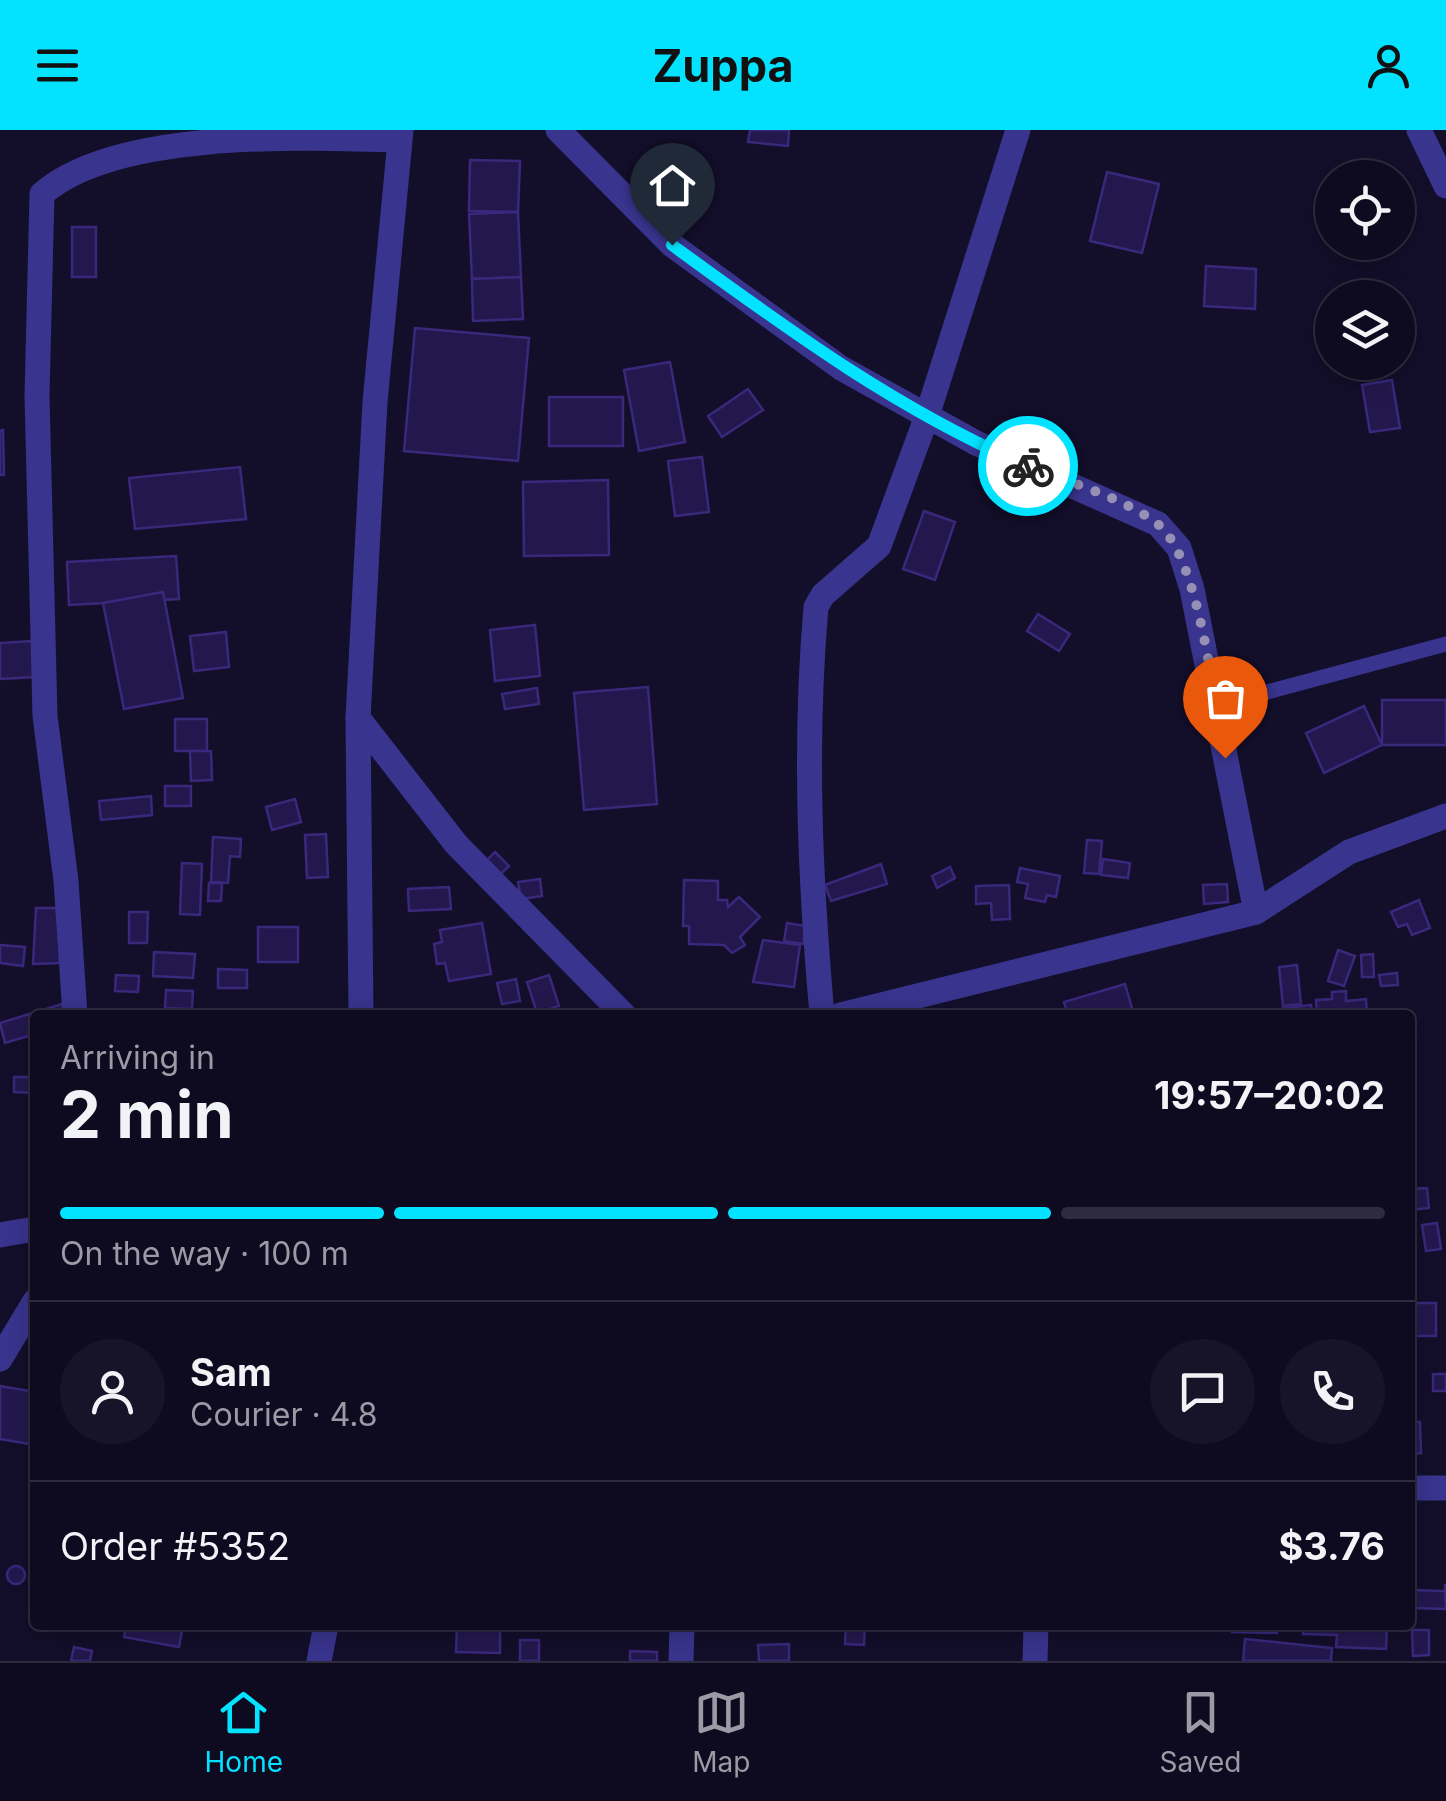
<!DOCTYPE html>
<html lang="en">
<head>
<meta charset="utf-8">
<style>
  :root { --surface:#0e0a20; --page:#171329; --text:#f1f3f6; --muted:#9b9aa5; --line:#2e2b3e; --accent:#03e3ff }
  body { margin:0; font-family:Inter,sans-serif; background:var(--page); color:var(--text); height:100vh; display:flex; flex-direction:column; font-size:38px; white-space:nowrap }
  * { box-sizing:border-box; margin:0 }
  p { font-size:32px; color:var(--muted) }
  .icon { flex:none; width:55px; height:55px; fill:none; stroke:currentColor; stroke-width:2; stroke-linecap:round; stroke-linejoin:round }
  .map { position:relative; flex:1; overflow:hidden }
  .side { position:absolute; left:30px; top:880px; width:1385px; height:620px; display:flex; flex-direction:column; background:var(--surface); border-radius:10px; box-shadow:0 5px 25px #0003,0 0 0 2px var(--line) }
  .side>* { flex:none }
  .tools { position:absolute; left:1315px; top:30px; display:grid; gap:20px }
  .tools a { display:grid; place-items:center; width:100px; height:100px; border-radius:50%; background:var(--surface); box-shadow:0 5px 25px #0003,0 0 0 2px var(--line); font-size:50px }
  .pin { position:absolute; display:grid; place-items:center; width:85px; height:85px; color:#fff; margin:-102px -42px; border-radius:50% 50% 50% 0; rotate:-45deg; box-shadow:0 0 10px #0007 }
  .pin .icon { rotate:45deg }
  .courier { position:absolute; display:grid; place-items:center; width:100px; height:100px; margin:-50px; border:8px solid #03e3ff; border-radius:50%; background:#fff; color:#222; box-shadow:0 2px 12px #0007 }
  .headline em { font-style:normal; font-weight:700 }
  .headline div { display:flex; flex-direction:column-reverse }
  .headline { display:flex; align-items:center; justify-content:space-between; height:170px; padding:0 30px }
  h1 { font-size:65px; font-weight:700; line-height:75px }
  .bar { display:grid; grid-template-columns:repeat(4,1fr); gap:15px 10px; align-content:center; height:120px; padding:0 30px }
  .bar i { height:12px; border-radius:8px; background:var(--line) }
  .bar .selected { background:var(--accent) }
  .bar p { grid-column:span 4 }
  .line { display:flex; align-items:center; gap:25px; padding:0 30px; border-top:2px solid var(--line) }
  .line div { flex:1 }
  .round { display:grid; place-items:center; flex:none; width:105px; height:105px; border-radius:52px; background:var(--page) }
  header { display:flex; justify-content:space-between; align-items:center; height:130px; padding:0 30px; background:var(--accent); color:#111; font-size:45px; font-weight:700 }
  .menu { display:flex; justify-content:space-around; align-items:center; height:140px; border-top:2px solid var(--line); background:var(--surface); font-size:28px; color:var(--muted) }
  .menu a { display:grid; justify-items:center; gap:5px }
  .menu .selected { color:var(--accent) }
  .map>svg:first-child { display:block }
</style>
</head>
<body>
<header><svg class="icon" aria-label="menu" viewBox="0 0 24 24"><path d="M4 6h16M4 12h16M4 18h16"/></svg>Zuppa<svg class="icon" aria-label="person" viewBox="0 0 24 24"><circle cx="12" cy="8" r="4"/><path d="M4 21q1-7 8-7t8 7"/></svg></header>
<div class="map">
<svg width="1446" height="1531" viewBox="0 0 1446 1531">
  <rect width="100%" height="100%" fill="#130e2a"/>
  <g fill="#23184d" stroke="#39287b" stroke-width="2.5">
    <path d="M 750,0 L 789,0 L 788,16 L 748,12 Z"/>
    <path d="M 470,30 L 520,31 L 518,82 L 469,81 Z"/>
    <path d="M 1107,42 L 1159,54 L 1142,123 L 1090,111 Z"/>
    <path d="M 518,82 L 521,147 L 472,149 L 469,84 Z"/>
    <rect x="72" y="97" width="24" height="50"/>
    <path d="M 1206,136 L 1256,139 L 1255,179 L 1204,176 Z"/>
    <path d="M 521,147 L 523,189 L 473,191 L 472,149 Z"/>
    <path d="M 415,198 L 529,208 L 518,331 L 404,321 Z"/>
    <path d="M 670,232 L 685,312 L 639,321 L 624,240 Z"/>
    <path d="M 1392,250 L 1400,298 L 1370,302 L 1362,255 Z"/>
    <path d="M 748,259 L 763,280 L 722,307 L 708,286 Z"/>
    <rect x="549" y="267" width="74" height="49"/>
    <path d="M 3,300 L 4,345 L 0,345 L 0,301 Z"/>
    <path d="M 702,327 L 709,382 L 675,386 L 668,331 Z"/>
    <path d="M 240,337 L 246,389 L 135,399 L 129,348 Z"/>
    <path d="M 608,350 L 609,425 L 524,426 L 523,352 Z"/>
    <path d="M 924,381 L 955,392 L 935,450 L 903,439 Z"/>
    <path d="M 176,426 L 179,469 L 69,475 L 67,432 Z"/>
    <path d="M 163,462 L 183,568 L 124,579 L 103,473 Z"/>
    <path d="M 1038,484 L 1070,504 L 1059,521 L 1027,501 Z"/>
    <path d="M 535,495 L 540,546 L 495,551 L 490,500 Z"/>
    <path d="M 226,502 L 229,537 L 194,541 L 190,506 Z"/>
    <path d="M 32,511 L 35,547 L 0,549 L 0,513 Z"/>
    <path d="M 648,557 L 657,674 L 584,680 L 574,563 Z"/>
    <path d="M 537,558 L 539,574 L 505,579 L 502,564 Z"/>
    <rect x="1382" y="570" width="64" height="45"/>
    <path d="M 1364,576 L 1382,615 L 1324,643 L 1306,603 Z"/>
    <rect x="175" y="589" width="32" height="32"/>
    <path d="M 190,621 L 211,621 L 212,650 L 191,651 Z"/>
    <rect x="165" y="656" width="26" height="20"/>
    <path d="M 151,666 L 152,685 L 101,690 L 99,671 Z"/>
    <path d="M 295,669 L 301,692 L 272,700 L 266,677 Z"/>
    <path d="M 326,704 L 328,747 L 307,748 L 305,705 Z"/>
    <path d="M 213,707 L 241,709 L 240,727 L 230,726 L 228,753 L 211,752 Z"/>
    <path d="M 1087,710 L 1102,711 L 1099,744 L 1084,743 Z"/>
    <path d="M 495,722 L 509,736 L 497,748 L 483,734 Z"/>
    <path d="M 1103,729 L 1130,733 L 1128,748 L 1101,745 Z"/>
    <path d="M 182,733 L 202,734 L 200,785 L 180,784 Z"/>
    <path d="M 881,734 L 887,754 L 831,771 L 825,755 Z"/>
    <path d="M 950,737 L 955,748 L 937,758 L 932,746 Z"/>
    <path d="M 1020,738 L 1060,746 L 1056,767 L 1047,765 L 1045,772 L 1025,768 L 1028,754 L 1017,752 Z"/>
    <path d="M 540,749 L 542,766 L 521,769 L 518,752 Z"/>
    <path d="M 684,750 L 718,751 L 718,770 L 727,770 L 728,777 L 739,767 L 760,787 L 740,807 L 745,815 L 732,823 L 724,815 L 689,814 L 689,796 L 683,796 Z"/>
    <path d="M 209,753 L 222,753 L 221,771 L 208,771 Z"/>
    <path d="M 1227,754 L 1228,772 L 1204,774 L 1203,755 Z"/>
    <path d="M 1009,755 L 1010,789 L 992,790 L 991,773 L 976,774 L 976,756 Z"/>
    <path d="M 449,757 L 451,779 L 409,781 L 408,759 Z"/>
    <path d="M 1419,770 L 1430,798 L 1412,805 L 1407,794 L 1398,797 L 1391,782 Z"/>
    <path d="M 36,778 L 58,778 L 60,833 L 33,834 Z"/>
    <path d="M 129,782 L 148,782 L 147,813 L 129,813 Z"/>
    <path d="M 482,793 L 491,844 L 449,851 L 445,833 L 437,834 L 434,814 L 442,812 L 440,800 Z"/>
    <path d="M 787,793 L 806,796 L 803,814 L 784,811 Z"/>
    <rect x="258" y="797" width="40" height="35"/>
    <path d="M 763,810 L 800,815 L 794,857 L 753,852 Z"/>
    <path d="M 0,815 L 25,817 L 23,836 L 0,833 Z"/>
    <path d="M 1338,820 L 1355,826 L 1344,856 L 1328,851 Z"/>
    <path d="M 154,822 L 195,824 L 193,848 L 153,846 Z"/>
    <path d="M 1373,824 L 1374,847 L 1362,847 L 1361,825 Z"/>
    <path d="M 1297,835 L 1301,874 L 1283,876 L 1279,837 Z"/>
    <path d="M 218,839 L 247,840 L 247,858 L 218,858 Z"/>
    <path d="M 1397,843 L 1398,855 L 1381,856 L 1379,845 Z"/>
    <path d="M 116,845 L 139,846 L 138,862 L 115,861 Z"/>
    <path d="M 549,845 L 559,876 L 537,883 L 527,852 Z"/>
    <path d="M 516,849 L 520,871 L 502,874 L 497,853 Z"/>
    <path d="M 1125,854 L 1134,885 L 1068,885 L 1064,872 Z"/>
    <path d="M 166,860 L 193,861 L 192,879 L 165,878 Z"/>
    <path d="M 1346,861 L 1346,871 L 1366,869 L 1367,885 L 1317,885 L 1316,870 L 1332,869 L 1332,862 Z"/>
    <path d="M 62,874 L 65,885 L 35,885 L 35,904 L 5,913 L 0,893 Z"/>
    <path d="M 1311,875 L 1313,885 L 1280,885 L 1279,879 Z"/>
    <path d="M 14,947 L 35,947 L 35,963 L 14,962 Z"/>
    <path d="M 1427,1058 L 1429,1078 L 1411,1080 L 1410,1059 Z"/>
    <path d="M 1437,1093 L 1441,1119 L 1426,1121 L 1422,1095 Z"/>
    <path d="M 1414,1173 L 1436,1173 L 1436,1206 L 1410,1206 Z"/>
    <rect x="1433" y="1244" width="13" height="17"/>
    <path d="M 0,1256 L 35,1262 L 35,1315 L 0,1309 Z"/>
    <path d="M 1410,1292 L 1420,1292 L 1421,1323 L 1410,1324 Z"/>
    <circle cx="16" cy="1445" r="9"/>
    <path d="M 1445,1454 L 1446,1479 L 1412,1478 L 1413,1460 L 1445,1461 Z"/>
    <path d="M 126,1495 L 183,1495 L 179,1517 L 124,1507 Z"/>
    <path d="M 457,1495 L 500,1495 L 500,1523 L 456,1522 Z"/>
    <path d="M 846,1495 L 865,1495 L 864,1515 L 845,1514 Z"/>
    <path d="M 1233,1495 L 1278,1495 L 1277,1503 L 1232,1502 Z"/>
    <path d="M 1303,1495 L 1387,1495 L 1386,1519 L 1336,1517 L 1337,1505 L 1303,1504 Z"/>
    <path d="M 1412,1500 L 1429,1500 L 1429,1525 L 1413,1526 Z"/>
    <path d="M 1245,1509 L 1332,1518 L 1331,1531 L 1243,1531 Z"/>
    <rect x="520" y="1510" width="19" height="21"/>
    <path d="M 789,1514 L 789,1531 L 759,1531 L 758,1515 Z"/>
    <path d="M 74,1517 L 92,1521 L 90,1531 L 71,1531 Z"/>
    <path d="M 630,1521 L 657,1522 L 657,1531 L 630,1531 Z"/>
  </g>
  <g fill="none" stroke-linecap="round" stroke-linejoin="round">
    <path stroke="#39348d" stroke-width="15" d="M 1213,556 L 1220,565 L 1237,570 L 1446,514"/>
    <g stroke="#39348d" stroke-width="25">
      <path d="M 558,0 L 672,115 L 841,238 L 976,313 L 1158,394 L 1179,418 L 1192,459 L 1256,782"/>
      <path d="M 1419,0 L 1446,56"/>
      <path d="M 358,588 L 456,714 L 624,885"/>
      <path d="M 75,885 L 66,751 L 45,586 L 37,266 L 42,64 C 115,0 299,7 399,10"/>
      <path d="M 361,885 L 358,588 L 375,272 L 401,0"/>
      <path d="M 822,885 C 810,749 804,614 816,477 L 823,465 L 879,416 L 927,286 L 1018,0"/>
      <path d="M 841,885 L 1256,782 L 1349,722 L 1446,686"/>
      <path d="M 0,1105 L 35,1099"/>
      <path d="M 0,1229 L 35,1171"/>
      <path d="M 1410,1358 L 1446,1358"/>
      <path d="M 319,1531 L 326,1495"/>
      <path d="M 681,1531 L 682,1495"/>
      <path d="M 1035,1531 L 1036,1495"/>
    </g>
  </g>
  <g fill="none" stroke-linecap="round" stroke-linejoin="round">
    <path stroke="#9691b4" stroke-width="10" stroke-dasharray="0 18" d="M 1028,336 C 1065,351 1130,370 1160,396 C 1200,432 1214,573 1225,628"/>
    <path stroke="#03e3ff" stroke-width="12" d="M 672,115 C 786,198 897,280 1028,336"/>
  </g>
</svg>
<div class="tools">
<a><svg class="icon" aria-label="locate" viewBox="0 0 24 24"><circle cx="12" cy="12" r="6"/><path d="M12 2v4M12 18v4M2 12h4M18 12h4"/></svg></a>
<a><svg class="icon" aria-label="layers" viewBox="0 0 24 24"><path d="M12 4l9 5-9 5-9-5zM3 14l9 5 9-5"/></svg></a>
</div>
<div class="pin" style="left:1225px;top:628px;background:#ea580c"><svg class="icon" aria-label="bag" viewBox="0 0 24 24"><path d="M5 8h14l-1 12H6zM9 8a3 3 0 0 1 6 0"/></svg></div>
<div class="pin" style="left:672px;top:115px;background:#1f2937"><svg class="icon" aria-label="home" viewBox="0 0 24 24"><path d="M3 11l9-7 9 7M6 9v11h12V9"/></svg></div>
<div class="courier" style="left:1028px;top:336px"><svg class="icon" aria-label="bike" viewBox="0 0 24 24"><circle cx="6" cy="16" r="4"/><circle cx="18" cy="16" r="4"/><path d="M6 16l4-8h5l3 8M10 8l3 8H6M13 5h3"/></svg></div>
<section class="side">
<div class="headline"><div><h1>2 min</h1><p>Arriving in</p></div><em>19:57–20:02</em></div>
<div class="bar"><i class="selected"></i><i class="selected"></i><i class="selected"></i><i></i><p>On the way · 100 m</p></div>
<div class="line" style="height:180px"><a class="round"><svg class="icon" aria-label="person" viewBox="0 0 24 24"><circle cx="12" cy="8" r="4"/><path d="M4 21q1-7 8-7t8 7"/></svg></a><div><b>Sam</b><p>Courier · 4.8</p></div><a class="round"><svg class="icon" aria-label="chat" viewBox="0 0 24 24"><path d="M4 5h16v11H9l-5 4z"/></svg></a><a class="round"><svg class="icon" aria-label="phone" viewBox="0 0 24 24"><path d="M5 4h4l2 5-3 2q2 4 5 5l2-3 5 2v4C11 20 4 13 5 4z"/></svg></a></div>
<div class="line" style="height:130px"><div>Order #5352</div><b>$3.76</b></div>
</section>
</div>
<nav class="menu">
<a class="selected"><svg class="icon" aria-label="home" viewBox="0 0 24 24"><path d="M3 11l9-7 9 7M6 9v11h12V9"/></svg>Home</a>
<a><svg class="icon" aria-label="map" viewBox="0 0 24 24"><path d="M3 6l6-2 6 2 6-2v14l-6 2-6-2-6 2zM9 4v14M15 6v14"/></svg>Map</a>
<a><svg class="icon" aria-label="saved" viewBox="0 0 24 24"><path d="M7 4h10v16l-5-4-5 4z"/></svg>Saved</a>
</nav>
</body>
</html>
